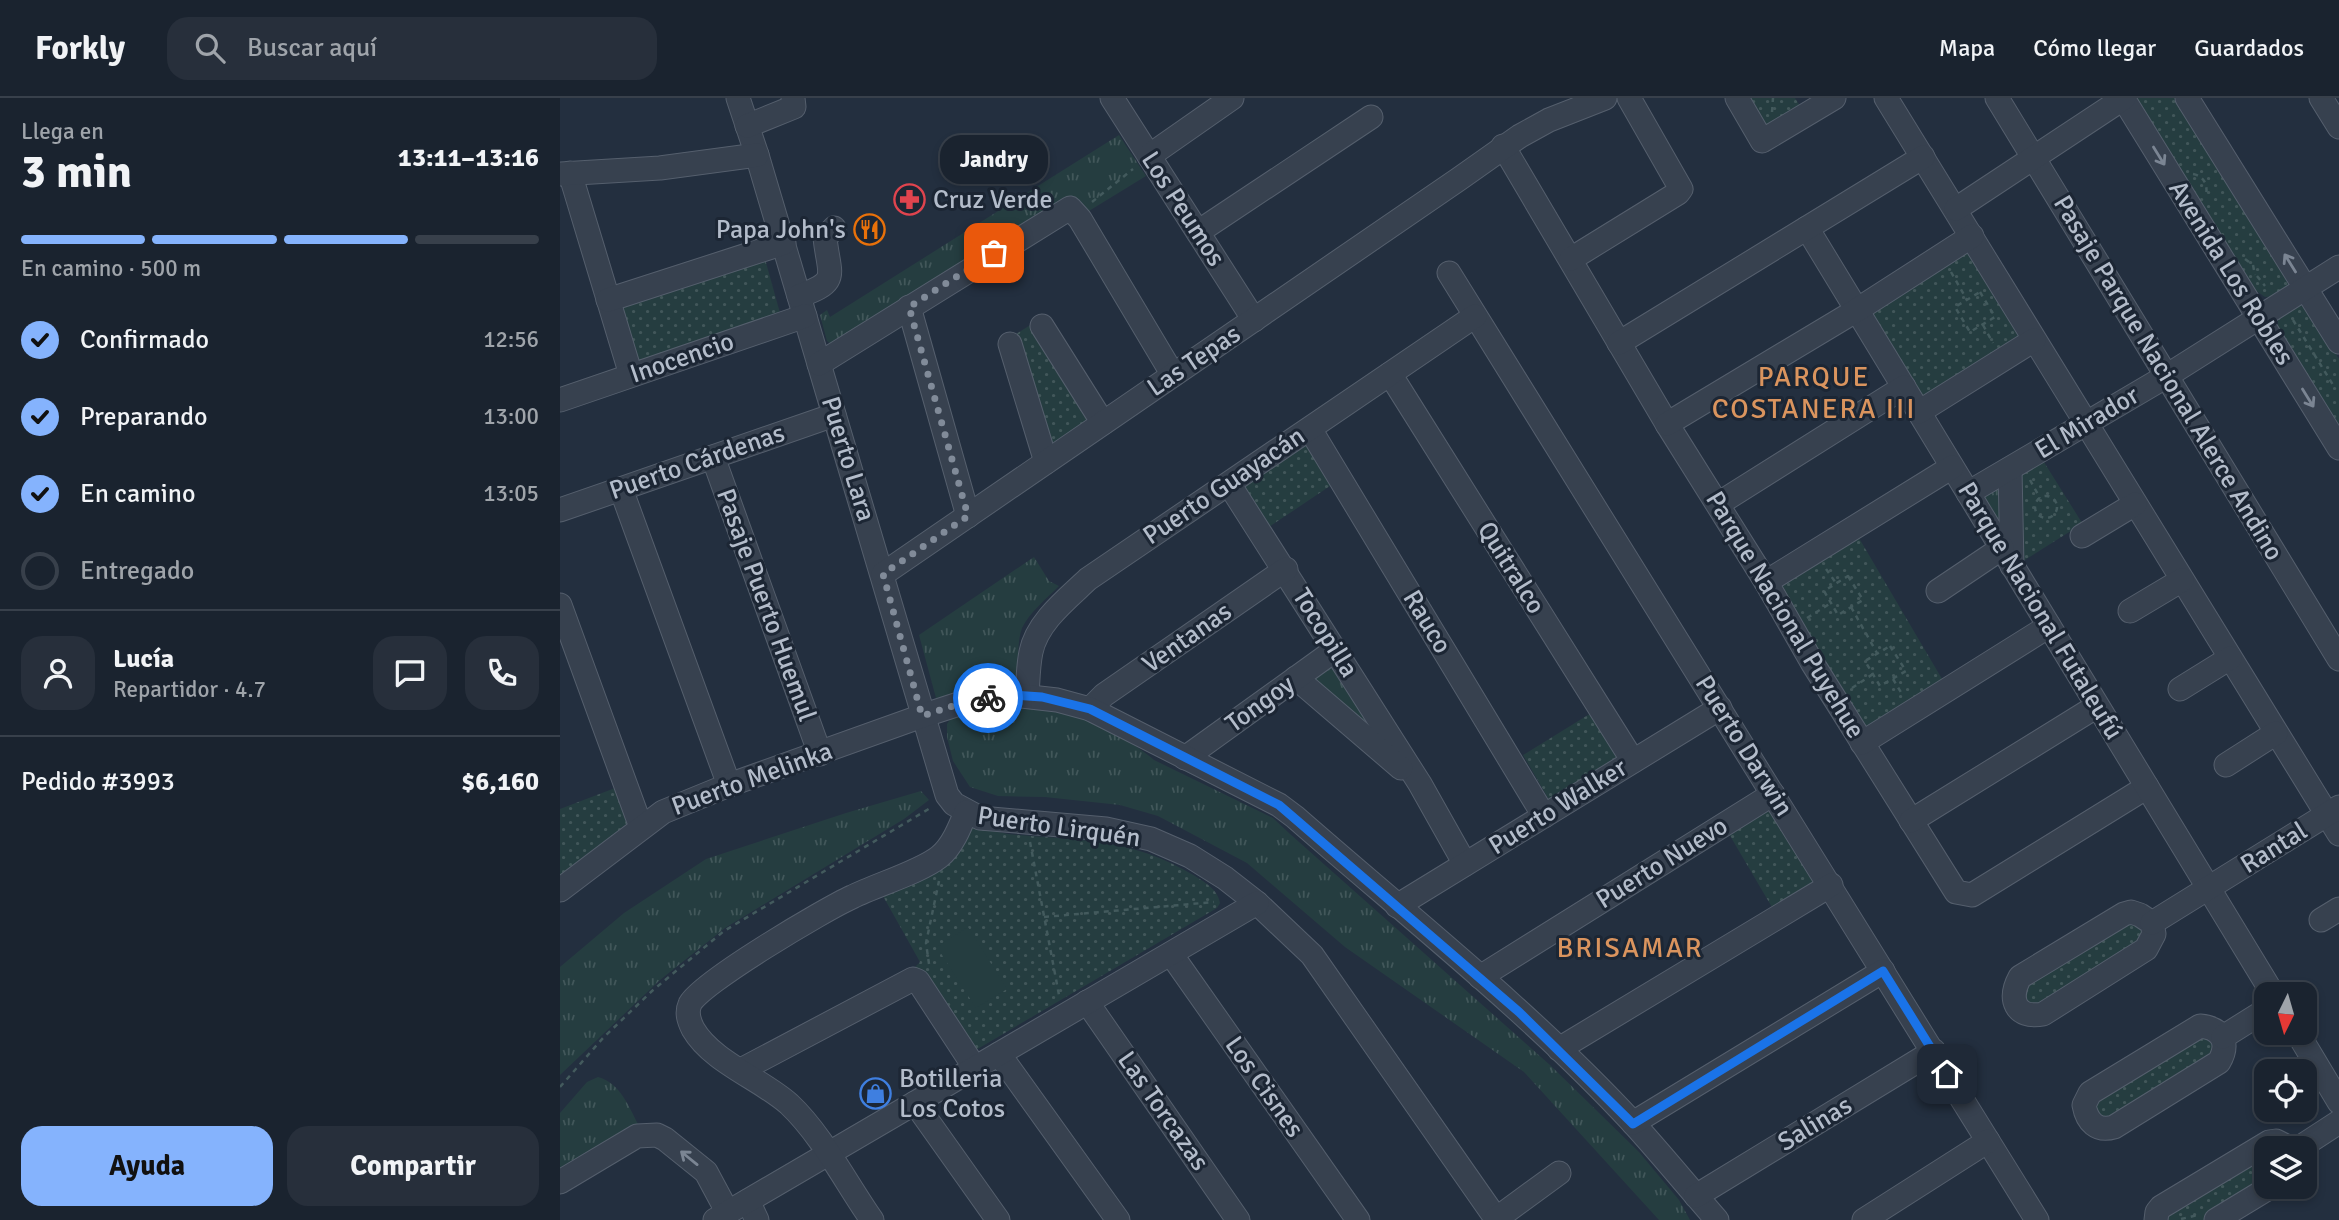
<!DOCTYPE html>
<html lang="es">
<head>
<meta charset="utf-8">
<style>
  :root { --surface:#1a232f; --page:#272f3b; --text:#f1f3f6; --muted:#9fa4aa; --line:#38404b; --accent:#85b3fd }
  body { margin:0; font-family:Signika,sans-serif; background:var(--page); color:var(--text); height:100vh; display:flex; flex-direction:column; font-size:26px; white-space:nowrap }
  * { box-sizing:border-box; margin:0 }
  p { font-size:23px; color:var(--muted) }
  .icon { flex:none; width:38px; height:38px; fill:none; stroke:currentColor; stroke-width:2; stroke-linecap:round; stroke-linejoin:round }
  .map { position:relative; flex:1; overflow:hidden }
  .drawer { display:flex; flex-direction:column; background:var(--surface); width:560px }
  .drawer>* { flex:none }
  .needle { width:46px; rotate:185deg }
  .controls { position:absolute; left:1694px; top:884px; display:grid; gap:14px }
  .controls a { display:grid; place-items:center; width:63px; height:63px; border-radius:14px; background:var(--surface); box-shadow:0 4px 10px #0003,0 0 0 2px var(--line); font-size:35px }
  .pin { position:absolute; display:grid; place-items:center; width:60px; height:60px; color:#fff; margin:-30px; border-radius:14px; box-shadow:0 4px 10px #0006 }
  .courier { position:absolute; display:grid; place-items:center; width:70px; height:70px; margin:-35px; border:5px solid #1a73e8; border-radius:50%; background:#fff; color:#222; box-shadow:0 2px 9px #0007 }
  .bubble { position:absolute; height:49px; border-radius:21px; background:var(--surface); box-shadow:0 4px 10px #0003,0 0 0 2px var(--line); font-size:23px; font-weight:700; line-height:49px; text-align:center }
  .summary em { font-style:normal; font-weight:700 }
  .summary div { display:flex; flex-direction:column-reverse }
  .summary { display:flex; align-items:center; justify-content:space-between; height:119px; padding:0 21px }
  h1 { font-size:46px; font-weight:700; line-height:52px }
  .bar { display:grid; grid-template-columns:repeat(4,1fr); gap:10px 7px; align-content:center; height:84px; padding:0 21px }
  .bar i { height:9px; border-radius:5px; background:var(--line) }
  .bar .active { background:var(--accent) }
  .bar p { grid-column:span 4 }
  .line { display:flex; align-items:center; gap:18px; padding:0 21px; border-top:2px solid var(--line) }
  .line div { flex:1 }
  .round { display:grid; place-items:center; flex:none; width:74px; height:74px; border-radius:21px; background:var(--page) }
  ol { padding:0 21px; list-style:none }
  li { display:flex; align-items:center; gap:21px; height:77px }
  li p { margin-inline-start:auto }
  li .icon { padding:7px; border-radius:50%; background:var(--accent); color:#111; stroke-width:4 }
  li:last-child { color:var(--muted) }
  li i { width:38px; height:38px; border:4px solid var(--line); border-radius:50% }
  .primary-button { display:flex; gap:14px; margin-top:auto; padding:14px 21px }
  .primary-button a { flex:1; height:80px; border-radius:21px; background:var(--accent); color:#111; font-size:28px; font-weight:700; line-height:80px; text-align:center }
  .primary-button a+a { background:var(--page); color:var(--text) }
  header { display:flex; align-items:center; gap:42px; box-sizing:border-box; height:98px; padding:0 35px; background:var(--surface); border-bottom:2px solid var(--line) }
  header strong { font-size:33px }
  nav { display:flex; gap:38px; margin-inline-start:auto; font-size:24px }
  .search { width:490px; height:63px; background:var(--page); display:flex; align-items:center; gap:18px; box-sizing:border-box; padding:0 24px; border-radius:21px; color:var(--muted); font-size:26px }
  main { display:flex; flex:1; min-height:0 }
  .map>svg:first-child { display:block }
</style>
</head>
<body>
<header>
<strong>Forkly</strong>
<div class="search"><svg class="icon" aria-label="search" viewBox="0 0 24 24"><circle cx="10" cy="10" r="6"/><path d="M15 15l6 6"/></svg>Buscar aquí</div>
<nav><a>Mapa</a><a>Cómo llegar</a><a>Guardados</a></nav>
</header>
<main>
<section class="drawer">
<div class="summary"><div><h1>3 min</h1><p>Llega en</p></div><em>13:11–13:16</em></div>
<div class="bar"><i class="active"></i><i class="active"></i><i class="active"></i><i></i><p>En camino · 500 m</p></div>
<ol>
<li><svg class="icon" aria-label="check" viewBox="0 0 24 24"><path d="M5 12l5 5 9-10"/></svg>Confirmado<p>12:56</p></li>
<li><svg class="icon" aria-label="check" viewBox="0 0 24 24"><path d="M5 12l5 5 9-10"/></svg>Preparando<p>13:00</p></li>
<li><svg class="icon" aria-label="check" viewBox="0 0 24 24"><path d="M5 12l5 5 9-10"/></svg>En camino<p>13:05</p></li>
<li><i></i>Entregado</li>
</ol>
<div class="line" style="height:126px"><a class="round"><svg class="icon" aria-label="person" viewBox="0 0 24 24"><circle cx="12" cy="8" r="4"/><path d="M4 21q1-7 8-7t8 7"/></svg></a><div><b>Lucía</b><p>Repartidor · 4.7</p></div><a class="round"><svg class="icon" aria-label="chat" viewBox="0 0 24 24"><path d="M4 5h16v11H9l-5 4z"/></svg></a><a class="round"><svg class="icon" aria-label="phone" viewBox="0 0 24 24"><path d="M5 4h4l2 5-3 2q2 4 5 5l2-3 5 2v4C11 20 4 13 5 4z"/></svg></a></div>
<div class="line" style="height:91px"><div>Pedido #3993</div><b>$6,160</b></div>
<div class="primary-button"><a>Ayuda</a><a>Compartir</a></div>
</section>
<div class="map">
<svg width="1779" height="1122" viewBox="0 0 1779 1122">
  <defs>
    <pattern id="grass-tufts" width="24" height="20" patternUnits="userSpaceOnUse" patternTransform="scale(1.75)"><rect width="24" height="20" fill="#253d40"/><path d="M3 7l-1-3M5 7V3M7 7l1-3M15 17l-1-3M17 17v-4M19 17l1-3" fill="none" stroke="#42575a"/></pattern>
    <pattern id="park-dots" width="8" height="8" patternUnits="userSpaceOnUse" patternTransform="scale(1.75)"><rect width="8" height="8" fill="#253d40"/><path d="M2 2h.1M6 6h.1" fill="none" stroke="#42575a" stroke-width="1.8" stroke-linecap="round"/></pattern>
  </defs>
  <rect width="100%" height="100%" fill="#232f3f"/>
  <g fill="url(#grass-tufts)">
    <path d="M 559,37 L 586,78 L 524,116 L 271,246 L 267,243 L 260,217 L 267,212 L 270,219 Z"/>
    <path d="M 1437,389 L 1441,390 L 1446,423 L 1439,428 L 1422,400 Z"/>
    <path d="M 474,459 L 489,483 L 499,488 C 487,500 469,515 462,530 C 455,549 462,573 450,590 L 376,600 L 359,537 Z"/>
    <path d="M 769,564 L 839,663 L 749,578 Z"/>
    <path d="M 460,607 C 476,610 494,611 510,616 C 535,623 574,644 594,662 L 713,720 L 730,736 L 990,967 L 1079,1054 L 1119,1102 L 1130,1122 L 1099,1122 L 964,974 L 785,849 L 687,765 L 598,718 L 560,707 L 485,699 L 438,698 L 410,689 L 393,663 L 387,639 L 387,626 L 392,619 L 406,613 Z"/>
    <path d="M 361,693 L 369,702 L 344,721 L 165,830 L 100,882 L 0,977 L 0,869 L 64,815 L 146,761 L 286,715 Z"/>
    <path d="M 38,979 C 60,985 68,1007 78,1026 L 67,1038 L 0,1078 L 0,1015 L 27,984 Z"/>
  </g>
  <g fill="url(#park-dots)">
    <path d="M 1184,0 L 1235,0 L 1244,14 L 1207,33 Z"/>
    <path d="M 1576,0 L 1616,0 L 1729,185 C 1726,193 1714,199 1705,199 L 1695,192 Z"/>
    <path d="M 1409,151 L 1461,237 L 1364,302 L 1309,215 Z"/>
    <path d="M 205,161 L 220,215 L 79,266 L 55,205 Z"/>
    <path d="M 1739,207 L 1748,211 L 1779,261 L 1779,329 L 1718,229 L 1718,220 Z"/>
    <path d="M 472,226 L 532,320 L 493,351 L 453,238 Z"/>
    <path d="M 749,344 L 776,384 L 706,431 L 679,390 Z"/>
    <path d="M 1482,361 L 1524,428 L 1514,431 L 1460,465 L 1461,375 Z"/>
    <path d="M 1296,435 L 1385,586 L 1308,632 L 1237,525 L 1219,483 Z"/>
    <path d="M 1036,612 L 1058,658 L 990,701 L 988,700 L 963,657 Z"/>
    <path d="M 63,687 L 70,723 L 0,781 L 0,711 Z"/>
    <path d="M 1208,714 L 1212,715 L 1255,784 L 1213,811 L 1169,736 L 1203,715 Z"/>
    <path d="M 411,728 C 423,728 435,734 448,736 C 519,743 571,739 635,778 C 646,785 658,792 660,805 L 657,810 L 409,956 L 354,870 L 360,864 L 319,791 Z"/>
    <path d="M 1573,821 L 1586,837 L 1479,911 L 1464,904 L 1463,885 Z"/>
    <path d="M 1649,936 L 1658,956 L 1540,1025 L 1532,1002 Z"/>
    <path d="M 1706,1051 L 1706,1086 L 1646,1122 L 1602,1122 Z"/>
  </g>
  <path fill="#253d40" d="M 408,829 L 447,891 L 416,910 L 377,849 Z"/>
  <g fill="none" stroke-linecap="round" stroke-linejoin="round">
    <defs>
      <g id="minor">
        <path d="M 178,0 L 197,57 L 387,697 L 394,706 L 420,720 L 546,731 L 591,741 L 630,758 L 665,780 L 697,805 L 752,857 L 937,1122"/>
        <path d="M 552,0 L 694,222"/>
        <path d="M 1177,0 L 1202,43 L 1274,0"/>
        <path d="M 1326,0 L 1779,736"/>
        <path d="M 1437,0 L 1779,561"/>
        <path d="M 1563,0 L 1779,350"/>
        <path d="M 1627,0 L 1779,244"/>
        <path d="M 1761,0 L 1779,29"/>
        <path d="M 187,28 L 234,9 L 233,0"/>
        <path d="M 943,48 L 1107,326 L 1206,484 L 1253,566 L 1396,794 L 1412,797 L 1587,689"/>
        <path d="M 589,58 L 672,0"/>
        <path d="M 10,75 L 71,277"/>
        <path d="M 0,76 L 100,70 L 197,57"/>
        <path d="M 1396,111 L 1564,0"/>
        <path d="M 1247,130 L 1713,896"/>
        <path d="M 638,134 L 811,19"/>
        <path d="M 1011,161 L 1118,95 L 1121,91 L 1069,0"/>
        <path d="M 889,175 L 1477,1122"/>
        <path d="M 239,198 C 281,183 269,178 265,140 L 274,130"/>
        <path d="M 48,202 L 224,145"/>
        <path d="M 349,209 L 408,418"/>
        <path d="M 482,228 L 543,325"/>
        <path d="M 1059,245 L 1363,59"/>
        <path d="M 450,246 L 486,364"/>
        <path d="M 259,266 L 510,110 L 520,121 L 613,277"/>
        <path d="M 830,276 L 1073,663"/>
        <path d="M 0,302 L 245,218"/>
        <path d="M 1359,314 L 1474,242"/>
        <path d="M 1107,326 L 1297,212 L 1412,138"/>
        <path d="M 750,331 L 984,718"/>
        <path d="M 153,359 L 260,656"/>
        <path d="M 1450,371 L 1452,468"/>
        <path d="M 669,386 L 860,686 L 905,766"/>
        <path d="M 61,391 L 169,687"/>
        <path d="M 1408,395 L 1605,279 L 1779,169"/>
        <path d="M 1158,406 L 1344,289"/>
        <path d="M 0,412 L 274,317"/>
        <path d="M 1522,438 L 1575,406"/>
        <path d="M 323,476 L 899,81 L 960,38 L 989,22 L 1045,0"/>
        <path d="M 1206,484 L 1392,369"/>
        <path d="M 1378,493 L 1442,450"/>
        <path d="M 0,507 L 81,729"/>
        <path d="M 1570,513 L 1622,482"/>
        <path d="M 736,580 L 841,670"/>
        <path d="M 1620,591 L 1670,560"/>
        <path d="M 467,598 C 468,584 468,568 471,554 C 477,524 507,501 528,481 L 915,218"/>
        <path d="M 530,611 L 544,597 L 726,471"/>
        <path d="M 1302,645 L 1489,528"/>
        <path d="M 625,660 L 775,552"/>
        <path d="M 1666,667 L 1716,635"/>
        <path d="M 1351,723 L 1537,608"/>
        <path d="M 0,792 L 103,714 L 169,687 L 362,618 L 411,602 L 452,597 L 497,602 L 530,611 L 719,707 L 735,719 C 849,819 970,914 1073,1025 C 1102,1057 1129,1090 1157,1122"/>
        <path d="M 837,808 L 1160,610"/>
        <path d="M 1571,814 L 1580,817 L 1592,825 L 1594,836 L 1586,851 L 1483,916 C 1455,921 1448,901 1460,879 L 1564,816 Z"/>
        <path d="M 1761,822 L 1779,811"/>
        <path d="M 1592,825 L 1779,709"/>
        <path d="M 611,856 L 798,1122"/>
        <path d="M 920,879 L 1213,696"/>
        <path d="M 527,904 L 678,1122"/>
        <path d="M 1640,928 C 1662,930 1670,945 1659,964 L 1554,1029 C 1537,1034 1527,1024 1524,1007 L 1530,995 Z"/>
        <path d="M 1737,934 L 1779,1004"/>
        <path d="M 1663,939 L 1706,912"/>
        <path d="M 999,951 L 1271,787"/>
        <path d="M 439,956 L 558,1122"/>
        <path d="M 181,972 L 353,881 L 358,883 L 415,970"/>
        <path d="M 355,1005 L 438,1122"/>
        <path d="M 1073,1025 L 1323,873"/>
        <path d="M 1739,1050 L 1779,1024"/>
        <path d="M 0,1084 L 77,1038 L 97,1037 L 105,1041 L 146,1074 L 168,1115"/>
        <path d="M 1136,1098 L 1374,953"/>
        <path d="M 188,1103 L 197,1122"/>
        <path d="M 936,1121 L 999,1075"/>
        <path d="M 155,1122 L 697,805"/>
        <path d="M 312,1122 C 286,1085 262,1037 229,1006 C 201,981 152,964 133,931 C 129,923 126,915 130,906 C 137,887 267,810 292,799 C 316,787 360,774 379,759 C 392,749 400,729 406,714"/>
        <path d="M 1304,1122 L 1428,1043"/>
        <path d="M 1596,1122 L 1597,1114 L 1601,1109 L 1709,1044 L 1716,1043 L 1730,1050"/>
        <path d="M 1656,1122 L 1712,1088"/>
      </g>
    </defs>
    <use href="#minor" stroke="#555f6d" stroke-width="25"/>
    <g stroke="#435a5d" stroke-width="2.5" stroke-dasharray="5 5" stroke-linecap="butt">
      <path d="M 1212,14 L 1213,0"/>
      <path d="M 1633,76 C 1644,78 1648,87 1646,97"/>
      <path d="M 532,104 L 573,71"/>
      <path d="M 1685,161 L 1693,167 L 1695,177"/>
      <path d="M 1391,174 L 1407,202"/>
      <path d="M 1697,178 L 1705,188"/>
      <path d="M 1420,194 L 1435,219 L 1410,234 L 1395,209 Z"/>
      <path d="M 1733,222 L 1775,290"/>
      <path d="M 1423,227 L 1433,245"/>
      <path d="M 1470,382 L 1480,400"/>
      <circle cx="1486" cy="409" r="11"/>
      <path d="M 1266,471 L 1276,485"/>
      <path d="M 1288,478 L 1303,502 L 1278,517 L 1264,493 Z"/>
      <path d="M 1291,509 L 1317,555"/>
      <path d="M 1247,520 L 1271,505"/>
      <path d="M 1330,548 L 1346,573 L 1320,588 L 1305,563 Z"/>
      <path d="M 1333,581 L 1342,596"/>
      <path d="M 1292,590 L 1313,576"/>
      <path d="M 470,744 L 499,897"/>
      <path d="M 484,819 L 654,804"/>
      <path d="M 369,866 L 366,845 L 379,783"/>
      <path d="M 0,989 L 43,940 L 92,893 L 164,833 L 372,709"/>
      <path d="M 1621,1121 L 1638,1117"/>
    </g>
    <use href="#minor" stroke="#37414f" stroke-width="23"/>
  </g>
  <defs><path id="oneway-shaft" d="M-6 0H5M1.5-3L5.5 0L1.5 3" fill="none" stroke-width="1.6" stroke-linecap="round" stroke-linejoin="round" transform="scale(1.75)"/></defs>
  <g stroke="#7b8593">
    <use href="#oneway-shaft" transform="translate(1599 58) rotate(58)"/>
    <use href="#oneway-shaft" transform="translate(1730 165) rotate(-122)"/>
    <use href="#oneway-shaft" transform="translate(1748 300) rotate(58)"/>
    <use href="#oneway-shaft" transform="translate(129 1060) rotate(-141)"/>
  </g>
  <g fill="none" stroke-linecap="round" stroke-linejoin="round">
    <path stroke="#818b99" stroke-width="7" stroke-dasharray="0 12.6" d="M 428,600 L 411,602 L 362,618 L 323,476 L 408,418 L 349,209 L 434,155"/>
    <path stroke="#1a73e8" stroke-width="9" d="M 428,600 L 453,597 L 482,599 L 530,611 L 719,707 L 959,914 L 1073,1026 L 1323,873 L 1387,976"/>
  </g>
  <defs>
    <symbol id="pharmacy-ring" viewBox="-11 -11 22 22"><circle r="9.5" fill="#1c2634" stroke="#e0444e" stroke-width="1.5"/><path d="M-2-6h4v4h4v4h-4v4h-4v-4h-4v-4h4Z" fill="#e0444e"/></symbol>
    <symbol id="restaurant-ring" viewBox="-11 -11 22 22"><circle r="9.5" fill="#1c2634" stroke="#e8710a" stroke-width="1.5"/><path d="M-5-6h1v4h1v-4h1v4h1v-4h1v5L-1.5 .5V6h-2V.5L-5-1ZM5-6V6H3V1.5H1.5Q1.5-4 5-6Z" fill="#e8710a"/></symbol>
    <symbol id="shop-ring" viewBox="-11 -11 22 22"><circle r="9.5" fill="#1c2634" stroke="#3f7fe0" stroke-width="1.5"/><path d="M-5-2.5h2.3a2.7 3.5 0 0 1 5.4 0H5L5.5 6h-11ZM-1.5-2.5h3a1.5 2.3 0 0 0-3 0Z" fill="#3f7fe0"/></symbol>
  </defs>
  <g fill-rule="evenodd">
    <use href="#pharmacy-ring" x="332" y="84" width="35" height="35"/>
    <use href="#restaurant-ring" x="292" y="114" width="35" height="35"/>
    <use href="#shop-ring" x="298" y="978" width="35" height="35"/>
  </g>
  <g text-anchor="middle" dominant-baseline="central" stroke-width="6" stroke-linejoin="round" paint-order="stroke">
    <g font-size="26" fill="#b3bcca" stroke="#1c2634" text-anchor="start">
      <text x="373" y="102">Cruz Verde</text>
      <text x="286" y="132" text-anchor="end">Papa John's</text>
      <text x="339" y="981">Botilleria<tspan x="339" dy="30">Los Cotos</tspan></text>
    </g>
    <g font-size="26" fill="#b3bcca" stroke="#1c2634">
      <text transform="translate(623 111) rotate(57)">Los Peumos</text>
      <text transform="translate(1671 175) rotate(58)">Avenida Los Robles</text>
      <text transform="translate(122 260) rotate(-19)">Inocencio</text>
      <text transform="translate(634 263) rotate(-34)">Las Tepas</text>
      <text transform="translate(1608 280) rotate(59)">Pasaje Parque Nacional Alerce Andino</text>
      <text transform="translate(1527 325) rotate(-31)">El Mirador</text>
      <text transform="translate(288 361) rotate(73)">Puerto Lara</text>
      <text transform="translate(137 364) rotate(-19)">Puerto Cárdenas</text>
      <text transform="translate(664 388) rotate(-34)">Puerto Guayacán</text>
      <text transform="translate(951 470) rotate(58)">Quitralco</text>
      <text transform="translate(206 507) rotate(70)">Pasaje Puerto Huemul</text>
      <text transform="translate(1480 513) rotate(59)">Parque Nacional Futaleufú</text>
      <text transform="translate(1225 517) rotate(59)">Parque Nacional Puyehue</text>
      <text transform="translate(867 524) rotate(59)">Rauco</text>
      <text transform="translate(765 535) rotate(58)">Tocopilla</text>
      <text transform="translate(627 540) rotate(-35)">Ventanas</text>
      <text transform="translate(700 606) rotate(-36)">Tongoy</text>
      <text transform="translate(1184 648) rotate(58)">Puerto Darwin</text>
      <text transform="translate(192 681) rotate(-20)">Puerto Melinka</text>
      <text transform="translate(998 709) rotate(-32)">Puerto Walker</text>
      <text transform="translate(499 729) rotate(8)">Puerto Lirquén</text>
      <text transform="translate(1714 750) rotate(-32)">Rantal</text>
      <text transform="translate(1102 765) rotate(-32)">Puerto Nuevo</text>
      <text transform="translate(704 989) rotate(55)">Los Cisnes</text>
      <text transform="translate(603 1013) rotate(55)">Las Torcazas</text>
      <text transform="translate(1255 1026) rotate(-31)">Salinas</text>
    </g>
    <g font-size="28" letter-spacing="2" fill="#da945e" stroke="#1c2634">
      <text x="1254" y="279">PARQUE<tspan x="1254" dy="32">COSTANERA III</tspan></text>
      <text x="1070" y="850">BRISAMAR</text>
    </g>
  </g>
</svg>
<div class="controls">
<a><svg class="needle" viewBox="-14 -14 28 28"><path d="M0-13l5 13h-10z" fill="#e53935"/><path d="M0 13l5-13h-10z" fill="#9fa4aa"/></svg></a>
<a><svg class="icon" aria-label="locate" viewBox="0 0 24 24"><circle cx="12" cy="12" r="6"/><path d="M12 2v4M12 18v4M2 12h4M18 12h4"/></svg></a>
<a><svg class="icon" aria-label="layers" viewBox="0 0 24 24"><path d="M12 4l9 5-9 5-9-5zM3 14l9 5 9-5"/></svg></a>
</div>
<div class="pin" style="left:434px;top:155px;background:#ea580c"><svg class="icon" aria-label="bag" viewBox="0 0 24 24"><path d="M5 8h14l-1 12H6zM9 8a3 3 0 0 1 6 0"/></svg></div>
<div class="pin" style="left:1387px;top:976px;background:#1f2937"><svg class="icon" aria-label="home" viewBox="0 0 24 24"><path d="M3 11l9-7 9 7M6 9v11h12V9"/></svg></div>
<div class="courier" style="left:428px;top:600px"><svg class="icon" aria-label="bike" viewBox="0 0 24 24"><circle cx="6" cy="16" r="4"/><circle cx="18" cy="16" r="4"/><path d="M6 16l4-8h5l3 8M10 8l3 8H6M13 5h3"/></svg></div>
<div class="bubble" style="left:380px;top:37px;width:108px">Jandry</div>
</div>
</main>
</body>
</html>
